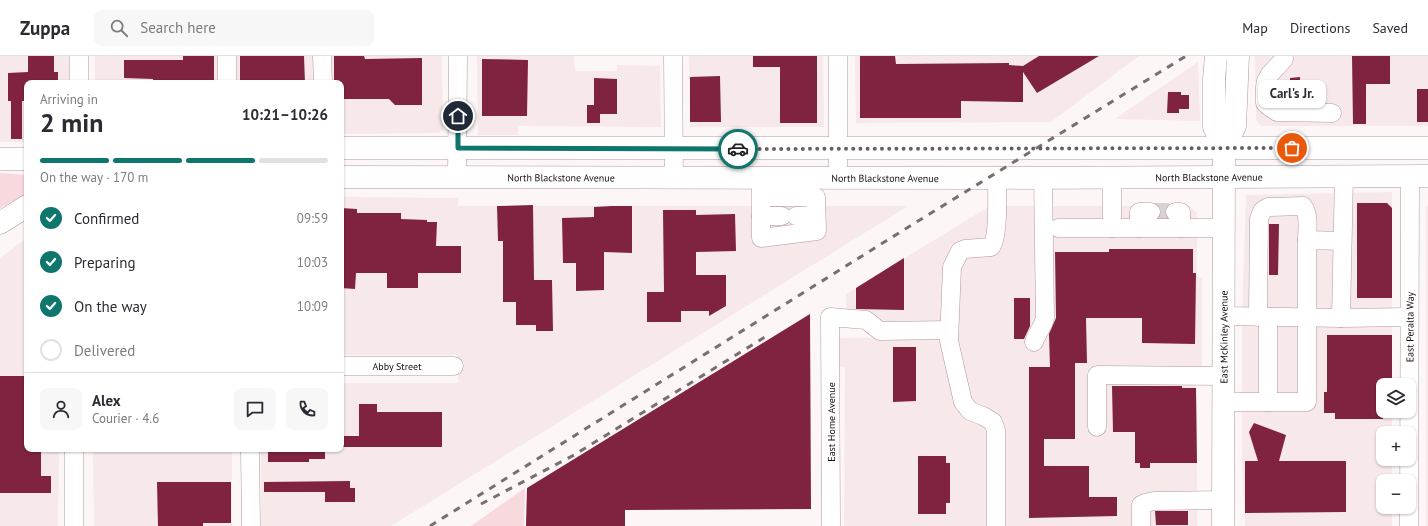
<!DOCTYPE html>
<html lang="en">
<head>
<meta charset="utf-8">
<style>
  :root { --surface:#fff; --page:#f7f7f7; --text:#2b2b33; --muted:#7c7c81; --line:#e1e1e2; --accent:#0f766e }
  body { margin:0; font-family:"PT Sans",sans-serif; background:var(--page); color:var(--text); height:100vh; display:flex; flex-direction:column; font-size:15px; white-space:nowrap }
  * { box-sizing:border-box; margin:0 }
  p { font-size:13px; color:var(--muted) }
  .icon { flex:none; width:22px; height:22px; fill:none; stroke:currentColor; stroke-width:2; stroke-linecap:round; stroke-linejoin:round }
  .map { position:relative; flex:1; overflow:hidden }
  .panel { position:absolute; left:24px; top:24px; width:320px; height:372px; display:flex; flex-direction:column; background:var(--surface); border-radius:8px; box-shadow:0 1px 3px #0004 }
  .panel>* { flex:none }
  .tools { position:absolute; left:1376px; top:322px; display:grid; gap:8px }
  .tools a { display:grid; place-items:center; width:40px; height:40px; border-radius:8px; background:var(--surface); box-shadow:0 1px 3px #0004; font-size:20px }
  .pin { position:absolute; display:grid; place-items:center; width:34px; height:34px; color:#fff; margin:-17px; border:2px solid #fff; border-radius:50%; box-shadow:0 1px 4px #0007 }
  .courier { position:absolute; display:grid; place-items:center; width:40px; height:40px; margin:-20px; border:3px solid #0f766e; border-radius:50%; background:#fff; color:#222; box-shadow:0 1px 5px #0007 }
  .bubble { position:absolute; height:28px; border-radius:8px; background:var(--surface); box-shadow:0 1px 3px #0004; font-size:13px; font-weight:700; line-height:28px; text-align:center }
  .head em { font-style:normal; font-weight:700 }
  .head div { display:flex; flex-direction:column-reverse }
  .head { display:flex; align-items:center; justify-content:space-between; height:68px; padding:0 16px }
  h1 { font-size:26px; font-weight:700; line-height:30px }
  .bar { display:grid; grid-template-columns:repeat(4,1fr); gap:6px 4px; align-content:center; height:48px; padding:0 16px }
  .bar i { height:5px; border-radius:3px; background:var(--line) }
  .bar .active { background:var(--accent) }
  .bar p { grid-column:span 4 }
  .line { display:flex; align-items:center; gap:10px; padding:0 16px; border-top:1px solid var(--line) }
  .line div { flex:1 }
  .round { display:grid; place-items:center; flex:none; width:42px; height:42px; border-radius:8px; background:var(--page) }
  ol { padding:0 16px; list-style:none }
  li { display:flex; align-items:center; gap:12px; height:44px }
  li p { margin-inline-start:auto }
  li .icon { padding:4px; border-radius:50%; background:var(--accent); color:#fff; stroke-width:4 }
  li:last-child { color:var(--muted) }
  li i { width:22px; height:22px; border:2px solid var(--line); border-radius:50% }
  header { display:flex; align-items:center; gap:24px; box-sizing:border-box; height:56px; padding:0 20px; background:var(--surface); border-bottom:1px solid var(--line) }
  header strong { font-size:19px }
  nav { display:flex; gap:22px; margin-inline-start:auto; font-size:14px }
  .search { width:280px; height:36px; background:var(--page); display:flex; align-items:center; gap:10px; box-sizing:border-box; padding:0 14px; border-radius:8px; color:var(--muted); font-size:15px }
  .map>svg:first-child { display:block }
</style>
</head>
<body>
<header>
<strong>Zuppa</strong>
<div class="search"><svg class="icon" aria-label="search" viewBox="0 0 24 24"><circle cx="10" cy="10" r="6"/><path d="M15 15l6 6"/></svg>Search here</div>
<nav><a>Map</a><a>Directions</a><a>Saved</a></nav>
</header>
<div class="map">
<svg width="1428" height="470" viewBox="0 0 1428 470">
  <rect width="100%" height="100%" fill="#fcf6f7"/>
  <g fill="#f7e8ea">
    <path d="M 0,0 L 69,0 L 69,27 L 27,27 L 27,86 L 0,86 Z"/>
    <path d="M 95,0 L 442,0 L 443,73 L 439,77 L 341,78 L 341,27 L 95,27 Z"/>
    <path d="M 477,0 L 574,0 L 575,15 L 617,15 L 617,9 L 660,10 L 661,71 L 518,70 L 518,79 L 478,79 Z"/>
    <path d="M 689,0 L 823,0 L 824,71 L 690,71 Z"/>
    <path d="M 855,0 L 1139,0 L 1051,66 L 856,67 Z"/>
    <path d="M 1255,0 L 1428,0 L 1428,70 L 1261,70 L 1256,64 Z"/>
    <path d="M 1198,6 L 1200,65 L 1115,63 Z"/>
    <path d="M 1392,136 L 1392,279 L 1383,329 L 1383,355 L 1392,355 L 1392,377 L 1383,377 L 1383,403 L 1392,403 L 1392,425 L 1383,425 L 1383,451 L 1392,451 L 1392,470 L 1245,470 L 1242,408 L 1242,262 L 1246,139 Z"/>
    <path d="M 341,141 L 458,142 L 458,150 L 908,150 L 391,470 L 261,470 L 261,393 L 341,393 L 341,327 L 458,327 L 457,299 L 341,299 Z"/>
    <path d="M 990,150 L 1189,150 L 1197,157 L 1197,222 L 1202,222 L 1202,311 L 1197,311 L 1196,332 L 1197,359 L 1197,470 L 844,470 L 845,311 L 839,311 L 839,282 L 931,281 L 931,271 L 846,271 L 846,238 Z"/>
    <rect x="1426" y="150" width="2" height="320"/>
    <path d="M 27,182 L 27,393 L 59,393 L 58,470 L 0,470 L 0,202 Z"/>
    <path d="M 93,393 L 232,393 L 232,470 L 94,470 Z"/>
  </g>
  <g fill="#f8d9de">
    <path d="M 0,117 L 27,119 L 27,138 L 0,152 Z"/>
    <path d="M 525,431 L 524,470 L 471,470 L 525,432 Z"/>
  </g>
  <g fill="#7f233f">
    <path d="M 28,0 L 54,0 L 54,16 L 58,16 L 58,27 L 27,27 L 27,45 L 22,45 L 22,83 L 11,83 L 11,45 L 8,45 L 8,17 L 28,16 Z"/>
    <path d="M 183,0 L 214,0 L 214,27 L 153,27 L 153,23 L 124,22 L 124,4 L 183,4 Z"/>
    <path d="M 240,0 L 304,0 L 305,27 L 240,27 Z"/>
    <path d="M 334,0 L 364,0 L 365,3 L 422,2 L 422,49 L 395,49 L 389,43 L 341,43 L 341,27 L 334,27 Z"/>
    <path d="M 753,0 L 817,0 L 817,67 L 780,67 L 780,11 L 753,11 Z"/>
    <path d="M 860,0 L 895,0 L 896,8 L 1009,7 L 1009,9 L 1023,10 L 1039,0 L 1099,0 L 1037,37 L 1023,16 L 1023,46 L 961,45 L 961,62 L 860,62 Z"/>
    <path d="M 1352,0 L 1390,0 L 1390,28 L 1366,28 L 1366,68 L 1353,68 Z"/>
    <path d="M 482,3 L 528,4 L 527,60 L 482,60 Z"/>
    <path d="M 720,20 L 721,66 L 690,66 L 690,21 Z"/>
    <path d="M 1300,21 L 1300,26 L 1321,26 L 1320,46 L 1280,46 L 1278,44 L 1278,25 L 1290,25 L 1290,22 Z"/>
    <path d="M 594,22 L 617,23 L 617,58 L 600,58 L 600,67 L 587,67 L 587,49 L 594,49 Z"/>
    <rect x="1417" y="33" width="11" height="33"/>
    <path d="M 1168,36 L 1181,36 L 1181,39 L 1189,39 L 1189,53 L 1179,53 L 1179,57 L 1167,57 Z"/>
    <path d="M 1357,147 L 1387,147 L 1392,152 L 1392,242 L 1357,242 Z"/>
    <path d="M 533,149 L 534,224 L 552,224 L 553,275 L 536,275 L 536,269 L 516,269 L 516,246 L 503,246 L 503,185 L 498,185 L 497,150 Z"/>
    <path d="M 612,150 L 632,150 L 632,197 L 604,196 L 604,234 L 576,235 L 576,207 L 563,207 L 562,162 L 594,161 L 594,151 Z"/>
    <path d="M 341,152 L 357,153 L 357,157 L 401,157 L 401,163 L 427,164 L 427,166 L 437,166 L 436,190 L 461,190 L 461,217 L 418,217 L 418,232 L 387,232 L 387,217 L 356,217 L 355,233 L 341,232 Z"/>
    <path d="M 663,154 L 696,154 L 696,159 L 735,158 L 736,195 L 696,196 L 696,219 L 726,219 L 726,250 L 709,260 L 709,255 L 681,255 L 681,266 L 647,266 L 647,236 L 664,236 Z"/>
    <path d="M 1269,168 L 1279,168 L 1278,219 L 1269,219 Z"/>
    <path d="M 1109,193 L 1193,193 L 1193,217 L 1196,217 L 1195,288 L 1142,287 L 1142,262 L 1086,262 L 1087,307 L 1075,307 L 1075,383 L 1044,383 L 1044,410 L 1089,410 L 1089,441 L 1117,441 L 1117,460 L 1029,462 L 1029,311 L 1050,311 L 1049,278 L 1056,262 L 1055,196 L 1109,196 Z"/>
    <path d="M 904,202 L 904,254 L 856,253 L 856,232 Z"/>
    <path d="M 1014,242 L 1030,242 L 1030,270 L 1024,283 L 1014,283 Z"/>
    <path d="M 810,258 L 811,453 L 625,454 L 625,470 L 526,470 L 527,432 Z"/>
    <path d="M 1327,279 L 1392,279 L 1392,329 L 1383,329 L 1383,363 L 1335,363 L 1335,357 L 1324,357 L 1324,336 L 1327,336 Z"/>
    <path d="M 893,291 L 916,291 L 916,345 L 893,346 Z"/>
    <path d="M 0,320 L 27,320 L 27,393 L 41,393 L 41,420 L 51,420 L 51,437 L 0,437 Z"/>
    <path d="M 1112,330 L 1182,330 L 1182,332 L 1196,332 L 1197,407 L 1150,407 L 1150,412 L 1140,412 L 1140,407 L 1135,407 L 1135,376 L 1113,376 Z"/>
    <path d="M 359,348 L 377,348 L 377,356 L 442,356 L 442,391 L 341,391 L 341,380 L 359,380 Z"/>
    <path d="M 1254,367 L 1286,379 L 1279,405 L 1346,405 L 1346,456 L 1245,457 L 1245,405 L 1258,405 L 1249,376 Z"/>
    <path d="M 268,393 L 325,393 L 325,403 L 309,403 L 309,406 L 268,406 Z"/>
    <path d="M 918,400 L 946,400 L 946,407 L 950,407 L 950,447 L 946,447 L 946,458 L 918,458 Z"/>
    <path d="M 350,425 L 350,432 L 355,432 L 355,446 L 325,446 L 325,436 L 264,436 L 264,426 Z"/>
    <path d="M 157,426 L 231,426 L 231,467 L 203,467 L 203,470 L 158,470 Z"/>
    <path d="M 1155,455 L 1188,455 L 1188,469 L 1156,469 Z"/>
  </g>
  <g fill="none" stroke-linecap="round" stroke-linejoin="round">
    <path stroke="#dad3d4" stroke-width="18" stroke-dasharray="18 9" stroke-linecap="butt" d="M 1151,156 L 1175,156"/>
    <defs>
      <g id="minor">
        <path d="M 79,0 L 79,27"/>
        <path d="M 322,0 L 323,27"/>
        <path d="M 673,0 L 674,121"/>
        <path d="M 1284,3 L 1270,18 L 1266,25 L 1265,31 L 1265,47 L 1268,50 L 1277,56 L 1332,57"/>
        <path d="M 227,27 L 227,0"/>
        <path d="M 457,121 L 458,0"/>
        <path d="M 838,121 L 838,0"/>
        <path d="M 1112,121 L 1112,172 L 1224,172"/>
        <path d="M 761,122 L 761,182 L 817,175 L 816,141 L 761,141"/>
        <path d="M 1175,156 L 1181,156 L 1181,172"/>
        <path d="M 761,160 L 782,160"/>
        <path d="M 796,160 L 816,159"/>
        <path d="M 1058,172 L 1112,172"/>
        <path d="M 1139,172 L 1139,156 L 1151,156"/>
        <path d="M 1223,260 L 1341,262 L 1344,120"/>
        <path d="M 1258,261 L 1259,163 L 1262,155 L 1268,151 L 1303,150 C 1310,159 1307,174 1307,184"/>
        <path d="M 1268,261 L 1268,346"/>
        <path d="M 1341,262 L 1409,261"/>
        <path d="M 1034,286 C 1037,277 1043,271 1045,262 L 1043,121"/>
        <path id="s1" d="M 341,310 L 454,310"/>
        <path d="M 1223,346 L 1307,346 L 1307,184 L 1342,185"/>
        <path d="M 1097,371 L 1097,319 L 1223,320"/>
        <path d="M 250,393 L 251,470"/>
        <path d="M 74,470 L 74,393"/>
        <path d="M 831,470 L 830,261 L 866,264 L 880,275 L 949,274"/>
        <path d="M 996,470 L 996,374 L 993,366 L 983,360 L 970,355 L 963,346 L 949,285 L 952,211 L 960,195 L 965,193 L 991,191 C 999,182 997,136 997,122"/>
        <path d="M 1141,470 L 1141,449 L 1145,447 L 1154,445 L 1223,444"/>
        <path id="s2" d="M 1409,470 L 1410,120"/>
      </g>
      <g id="major">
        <path d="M 1216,0 L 1214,23 L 1214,71 L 1224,92"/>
        <path d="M 341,92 L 1428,92"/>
        <path d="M 0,103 L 27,103"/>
        <path id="s3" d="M 341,121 L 989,122 L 1428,120"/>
        <path d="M 0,167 L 27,150"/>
        <path id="s4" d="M 1223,470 L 1224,92 L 1235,70 L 1238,0"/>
      </g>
    </defs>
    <use href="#minor" stroke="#b3979c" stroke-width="19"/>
    <use href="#major" stroke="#b3979c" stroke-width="23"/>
    <use href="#minor" stroke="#fff" stroke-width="18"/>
    <use href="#major" stroke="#fff" stroke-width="22"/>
    <g stroke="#776f70" stroke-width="3" stroke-dasharray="7 7" stroke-linecap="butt">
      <path d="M 481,448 L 574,399 L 765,281"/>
      <path d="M 430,470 L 910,170 L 1186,0"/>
    </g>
  </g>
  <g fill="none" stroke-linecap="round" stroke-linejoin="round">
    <path stroke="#675f60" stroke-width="4" stroke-dasharray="0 7.2" d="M 738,93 L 1292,92"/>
    <path stroke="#0f766e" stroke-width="5" d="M 458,60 L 458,92 L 738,93"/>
  </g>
  <g text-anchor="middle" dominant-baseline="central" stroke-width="4" stroke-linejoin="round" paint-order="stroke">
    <g font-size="10" fill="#170d0f" stroke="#fff">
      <text stroke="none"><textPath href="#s3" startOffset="868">North Blackstone Avenue</textPath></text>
      <text stroke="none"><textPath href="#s3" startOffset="220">North Blackstone Avenue</textPath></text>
      <text stroke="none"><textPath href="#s3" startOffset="544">North Blackstone Avenue</textPath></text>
      <text stroke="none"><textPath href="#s2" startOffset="199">East Peralta Way</textPath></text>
      <text stroke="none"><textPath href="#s4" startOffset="189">East McKinley Avenue</textPath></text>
      <text stroke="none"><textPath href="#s1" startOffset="56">Abby Street</textPath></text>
      <text transform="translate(831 366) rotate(-90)">East Home Avenue</text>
    </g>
  </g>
</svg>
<div class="tools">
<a><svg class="icon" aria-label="layers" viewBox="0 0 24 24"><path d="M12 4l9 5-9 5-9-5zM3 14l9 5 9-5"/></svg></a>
<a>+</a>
<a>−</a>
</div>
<div class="pin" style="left:1292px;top:92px;background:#ea580c"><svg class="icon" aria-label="bag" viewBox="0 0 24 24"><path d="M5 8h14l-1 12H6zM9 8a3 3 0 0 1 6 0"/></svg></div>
<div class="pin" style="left:458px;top:60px;background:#1f2937"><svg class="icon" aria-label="home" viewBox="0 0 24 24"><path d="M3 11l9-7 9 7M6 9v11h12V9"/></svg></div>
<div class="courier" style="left:738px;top:93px"><svg class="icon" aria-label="car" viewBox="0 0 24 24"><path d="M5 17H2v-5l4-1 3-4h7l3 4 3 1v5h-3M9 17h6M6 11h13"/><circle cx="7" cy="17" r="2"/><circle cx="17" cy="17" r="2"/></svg></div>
<div class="bubble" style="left:1258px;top:24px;width:68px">Carl's Jr.</div>
<section class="panel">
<div class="head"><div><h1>2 min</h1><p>Arriving in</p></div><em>10:21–10:26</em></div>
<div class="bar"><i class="active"></i><i class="active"></i><i class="active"></i><i></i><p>On the way · 170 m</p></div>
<ol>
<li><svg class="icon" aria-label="check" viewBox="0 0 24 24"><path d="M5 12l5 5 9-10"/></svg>Confirmed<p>09:59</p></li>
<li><svg class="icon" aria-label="check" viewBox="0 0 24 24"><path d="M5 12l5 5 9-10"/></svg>Preparing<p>10:03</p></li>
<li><svg class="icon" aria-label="check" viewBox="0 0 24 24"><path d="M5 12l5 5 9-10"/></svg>On the way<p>10:09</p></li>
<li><i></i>Delivered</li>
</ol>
<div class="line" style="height:72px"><a class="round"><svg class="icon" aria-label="person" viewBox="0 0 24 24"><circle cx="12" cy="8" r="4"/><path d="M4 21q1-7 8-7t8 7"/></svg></a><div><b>Alex</b><p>Courier · 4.6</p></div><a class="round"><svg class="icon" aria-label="chat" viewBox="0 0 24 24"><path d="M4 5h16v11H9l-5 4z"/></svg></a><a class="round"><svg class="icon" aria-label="phone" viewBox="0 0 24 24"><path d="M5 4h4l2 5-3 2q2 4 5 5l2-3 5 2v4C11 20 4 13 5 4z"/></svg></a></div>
</section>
</div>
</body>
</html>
